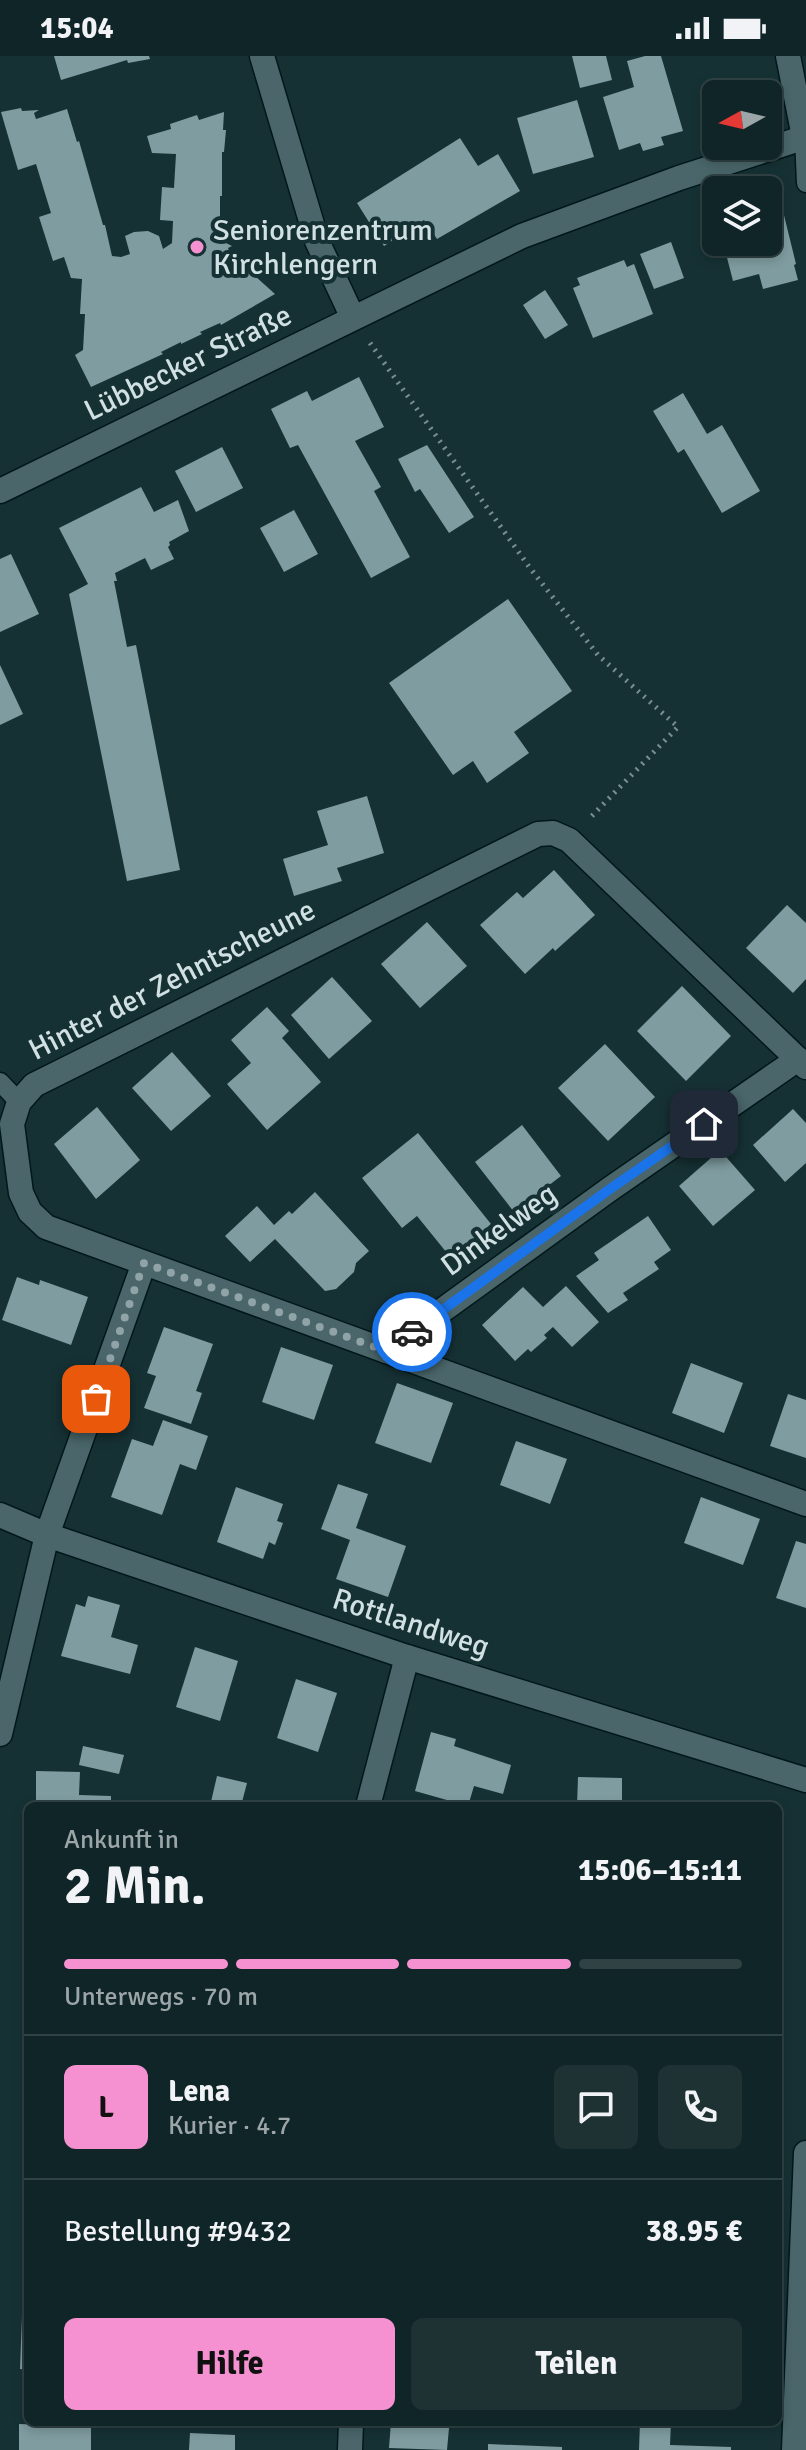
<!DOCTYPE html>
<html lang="de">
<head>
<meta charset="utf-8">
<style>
  :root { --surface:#102527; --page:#1e3133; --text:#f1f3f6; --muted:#9ca5a7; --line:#304244; --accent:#f590d1 }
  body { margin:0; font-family:Signika,sans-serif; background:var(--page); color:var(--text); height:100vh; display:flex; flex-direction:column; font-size:30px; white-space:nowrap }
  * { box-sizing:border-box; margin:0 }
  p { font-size:26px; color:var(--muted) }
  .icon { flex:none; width:44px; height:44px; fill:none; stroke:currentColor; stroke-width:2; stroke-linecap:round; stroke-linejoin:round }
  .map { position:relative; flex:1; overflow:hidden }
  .panel { position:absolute; left:24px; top:1746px; width:758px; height:624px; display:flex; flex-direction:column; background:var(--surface); border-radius:12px; box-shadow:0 4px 12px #0003,0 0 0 2px var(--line) }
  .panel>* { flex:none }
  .needle { width:52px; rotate:262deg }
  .buttons { position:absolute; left:702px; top:24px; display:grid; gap:16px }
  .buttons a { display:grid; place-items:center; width:80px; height:80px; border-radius:12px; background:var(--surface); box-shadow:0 4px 12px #0003,0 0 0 2px var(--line); font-size:40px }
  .pin { position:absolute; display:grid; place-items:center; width:68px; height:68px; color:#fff; margin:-34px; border-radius:16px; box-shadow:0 4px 12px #0006 }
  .courier { position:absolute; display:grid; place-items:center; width:80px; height:80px; margin:-40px; border:6px solid #1a73e8; border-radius:50%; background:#fff; color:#222; box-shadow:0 2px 10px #0007 }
  .overview em { font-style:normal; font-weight:800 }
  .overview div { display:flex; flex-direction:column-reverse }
  .overview { display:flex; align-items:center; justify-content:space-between; height:136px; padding:0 40px }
  h1 { font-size:52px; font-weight:800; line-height:60px }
  .bar { display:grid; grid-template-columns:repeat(4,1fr); gap:12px 8px; align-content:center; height:96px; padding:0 40px }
  .bar i { height:10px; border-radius:6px; background:var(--line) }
  .bar .selected { background:var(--accent) }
  .bar p { grid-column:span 4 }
  .line { display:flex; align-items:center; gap:20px; padding:0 40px; border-top:2px solid var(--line) }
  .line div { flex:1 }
  .round { display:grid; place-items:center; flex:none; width:84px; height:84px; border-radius:12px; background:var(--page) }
  .action { display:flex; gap:16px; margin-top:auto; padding:16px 40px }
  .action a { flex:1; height:92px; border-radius:12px; background:var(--accent); color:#111; font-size:32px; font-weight:800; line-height:92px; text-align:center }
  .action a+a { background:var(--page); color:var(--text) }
  .status { display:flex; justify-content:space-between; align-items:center; height:56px; padding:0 40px; background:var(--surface); direction:ltr }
  .status svg { height:22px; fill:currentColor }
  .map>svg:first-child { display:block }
</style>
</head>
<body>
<div class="status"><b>15:04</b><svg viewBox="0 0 49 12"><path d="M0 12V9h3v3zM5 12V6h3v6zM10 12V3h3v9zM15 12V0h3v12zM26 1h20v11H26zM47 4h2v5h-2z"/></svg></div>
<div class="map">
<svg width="806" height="2394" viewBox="0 0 806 2394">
  <rect width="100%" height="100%" fill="#163134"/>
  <g fill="#7f9ca0">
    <path d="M 54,0 L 149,0 L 150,3 L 128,7 L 127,4 L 61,24 Z"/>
    <path d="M 572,0 L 606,0 L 612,24 L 580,32 Z"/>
    <path d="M 645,0 L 661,0 L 683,75 L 661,81 L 664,89 L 643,95 L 640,87 L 619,94 L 603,41 L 634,31 L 627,5 Z"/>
    <path d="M 577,44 L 594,101 L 533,118 L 517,62 Z"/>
    <path d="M 21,52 L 22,55 L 39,54 L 34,57 L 36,63 L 67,53 L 77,86 L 79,85 L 103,169 L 105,169 L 112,200 L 121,201 L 130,198 L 125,180 L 134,176 L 148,175 L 159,180 L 163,193 L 172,187 L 173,165 L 160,164 L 162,131 L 174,132 L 176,98 L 152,97 L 147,80 L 171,73 L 170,68 L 197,59 L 199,64 L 224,56 L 223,74 L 226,74 L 224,96 L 222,96 L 222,140 L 220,140 L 220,184 L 232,190 L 228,192 L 233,207 L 247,201 L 255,220 L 275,238 L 221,269 L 220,267 L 200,276 L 202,278 L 181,288 L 181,286 L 161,296 L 163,298 L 91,331 L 75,299 L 83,294 L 85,258 L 80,258 L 82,223 L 71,222 L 64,201 L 53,205 L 39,161 L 51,157 L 36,108 L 18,114 L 1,56 Z"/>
    <path d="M 460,82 L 478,110 L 498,98 L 520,135 L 437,183 L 424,164 L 384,190 L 357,147 Z"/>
    <path d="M 781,147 L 796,208 L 794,209 L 798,224 L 763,233 L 759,218 L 733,225 L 723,186 L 768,186 L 768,151 Z"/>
    <path d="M 671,186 L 684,222 L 654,233 L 640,198 Z"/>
    <path d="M 624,204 L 627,211 L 634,208 L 653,258 L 593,282 L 573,232 L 580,229 L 577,222 Z"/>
    <path d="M 545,234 L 568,269 L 545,283 L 523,249 Z"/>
    <path d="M 359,321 L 384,371 L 355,385 L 381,431 L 374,435 L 410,501 L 371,522 L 298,389 L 290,392 L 271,353 L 307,335 L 312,345 Z"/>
    <path d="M 683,337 L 707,378 L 722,369 L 760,435 L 722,457 L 684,393 L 678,397 L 653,355 Z"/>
    <path d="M 427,389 L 474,461 L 449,477 L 420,433 L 415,436 L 398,403 Z"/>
    <path d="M 222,391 L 243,432 L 196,456 L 175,415 Z"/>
    <path d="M 141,431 L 154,456 L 178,444 L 189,475 L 169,486 L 170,489 L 168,491 L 174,503 L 151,514 L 145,502 L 115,517 L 117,525 L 114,525 L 127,591 L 136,589 L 180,814 L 127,825 L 69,538 L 88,528 L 59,472 Z"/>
    <path d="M 294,454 L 318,498 L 284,516 L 260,472 Z"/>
    <path d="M 11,498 L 39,558 L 0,576 L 0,503 Z"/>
    <path d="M 508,543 L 572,635 L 514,676 L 529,697 L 487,727 L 473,705 L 453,719 L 389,627 Z"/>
    <path d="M 0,609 L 23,658 L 0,669 Z"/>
    <path d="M 367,740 L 384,797 L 337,812 L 342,825 L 294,840 L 283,803 L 328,789 L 317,755 Z"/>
    <path d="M 554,814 L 595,859 L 555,895 L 553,892 L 525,918 L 480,869 L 517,836 L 523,842 Z"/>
    <path d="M 787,849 L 806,867 L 806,923 L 793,937 L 746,892 Z"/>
    <path d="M 427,866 L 467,910 L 420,952 L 381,908 Z"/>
    <path d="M 332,921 L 372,965 L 329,1003 L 291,959 Z"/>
    <path d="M 682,930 L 731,980 L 686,1025 L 637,975 Z"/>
    <path d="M 267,951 L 289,975 L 282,982 L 321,1026 L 267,1074 L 227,1028 L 251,1007 L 231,984 Z"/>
    <path d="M 605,988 L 655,1041 L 608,1085 L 558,1032 Z"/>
    <path d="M 172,996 L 211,1040 L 171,1075 L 132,1032 Z"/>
    <path d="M 97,1051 L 140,1104 L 96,1143 L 54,1088 Z"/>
    <path d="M 793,1053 L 806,1067 L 806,1107 L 785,1126 L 753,1089 Z"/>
    <path d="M 522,1069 L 561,1120 L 514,1156 L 475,1106 Z"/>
    <path d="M 418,1077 L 491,1168 L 451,1202 L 417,1160 L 402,1172 L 362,1122 Z"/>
    <path d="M 720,1094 L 755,1134 L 713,1170 L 679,1130 Z"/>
    <path d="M 315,1136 L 369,1195 L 356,1207 L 354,1216 L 336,1233 L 325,1235 L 275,1183 L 250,1206 L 225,1180 L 257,1150 L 274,1169 L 289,1155 L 292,1158 Z"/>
    <path d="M 648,1160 L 671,1194 L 654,1206 L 659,1213 L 623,1237 L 628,1244 L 608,1257 L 576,1220 L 599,1204 L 594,1197 Z"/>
    <path d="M 17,1221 L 39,1229 L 40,1224 L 88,1241 L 71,1289 L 2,1264 Z"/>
    <path d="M 566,1230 L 599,1266 L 572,1291 L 553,1271 L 544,1279 L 547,1282 L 531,1296 L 528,1293 L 515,1305 L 482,1269 L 523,1231 L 543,1251 Z"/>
    <path d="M 164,1271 L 213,1288 L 196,1335 L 202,1337 L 191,1368 L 144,1352 L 156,1320 L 147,1317 Z"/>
    <path d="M 281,1291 L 333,1309 L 314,1364 L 262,1346 Z"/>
    <path d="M 691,1307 L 743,1327 L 724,1377 L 672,1357 Z"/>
    <path d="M 397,1327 L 453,1347 L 431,1407 L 375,1387 Z"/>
    <path d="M 788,1338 L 806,1344 L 806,1402 L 770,1390 Z"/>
    <path d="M 163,1364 L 208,1380 L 196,1414 L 180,1408 L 162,1459 L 111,1441 L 132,1383 L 153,1390 Z"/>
    <path d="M 516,1385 L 567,1403 L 550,1448 L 500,1429 Z"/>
    <path d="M 338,1428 L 368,1438 L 356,1472 L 406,1490 L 388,1541 L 336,1523 L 350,1484 L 321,1473 Z"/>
    <path d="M 236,1431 L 283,1448 L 277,1465 L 283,1467 L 275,1489 L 269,1486 L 263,1503 L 217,1486 Z"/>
    <path d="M 701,1441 L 760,1463 L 743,1509 L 684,1487 Z"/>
    <path d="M 796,1485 L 806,1488 L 806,1552 L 776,1542 Z"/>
    <path d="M 88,1540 L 120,1549 L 111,1581 L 138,1589 L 130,1618 L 61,1600 L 76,1548 L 85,1551 Z"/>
    <path d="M 195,1591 L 238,1605 L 220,1665 L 176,1651 Z"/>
    <path d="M 296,1623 L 337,1637 L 318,1696 L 277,1682 Z"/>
    <path d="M 431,1676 L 456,1683 L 454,1690 L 511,1709 L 503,1738 L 474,1730 L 468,1750 L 415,1735 Z"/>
    <path d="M 83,1690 L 124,1699 L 119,1718 L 79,1709 Z"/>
    <path d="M 36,1715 L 80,1716 L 79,1739 L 111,1740 L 111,1750 L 36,1750 Z"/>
    <path d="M 217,1720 L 247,1727 L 241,1750 L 210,1750 Z"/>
    <path d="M 578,1721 L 622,1722 L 622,1750 L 577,1750 Z"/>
    <path d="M 25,2145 L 28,2145 L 28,2203 L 24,2203 Z"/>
    <path d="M 22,2260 L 28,2260 L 28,2314 L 20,2313 Z"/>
    <path d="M 76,2366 L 109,2366 L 109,2372 L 91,2372 L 91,2394 L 19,2394 L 19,2368 L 76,2370 Z"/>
    <path d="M 391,2366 L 437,2366 L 437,2372 L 449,2372 L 447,2394 L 389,2392 Z"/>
    <path d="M 640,2366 L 671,2366 L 670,2389 L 731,2391 L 731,2394 L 639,2394 Z"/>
    <path d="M 190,2377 L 235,2379 L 235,2394 L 189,2394 Z"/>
    <path d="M 488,2388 L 562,2391 L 562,2394 L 488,2394 Z"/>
  </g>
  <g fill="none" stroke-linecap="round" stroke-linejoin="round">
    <defs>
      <g id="service">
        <path d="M 804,81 L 806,127"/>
        <path d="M 0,1026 L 19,1046"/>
      </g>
      <g id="minor">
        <path d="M 262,0 L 317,185 L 353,262"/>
        <path d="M 788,0 L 804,81"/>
        <path d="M 806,1011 L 569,784 L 553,777 L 538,778 L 34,1029 L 19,1046 L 12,1068 L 21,1137 L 30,1156 L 46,1171 L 806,1448"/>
        <path d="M 386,1295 L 610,1133 L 798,1003"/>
        <path d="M 0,1459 L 47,1479 L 407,1601 L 806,1724"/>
        <path d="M 0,1678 L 47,1479 L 144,1207"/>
        <path d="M 368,1750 L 407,1601"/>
        <path d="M 350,2394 L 351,2366"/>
        <path d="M 794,2394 L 806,2097"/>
      </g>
      <path id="tertiary" d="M 0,435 L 522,180 L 679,122 L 806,81"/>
    </defs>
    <use href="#service" stroke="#00181b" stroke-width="21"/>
    <use href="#minor" stroke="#00181b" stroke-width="27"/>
    <use href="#tertiary" stroke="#00181b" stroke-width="27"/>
    <path stroke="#798e91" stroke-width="5" stroke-dasharray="2 6" stroke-linecap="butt" d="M 370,287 L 530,512 L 598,599 L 678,671 L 589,763"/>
    <use href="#service" stroke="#4a666a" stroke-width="18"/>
    <use href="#minor" stroke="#4a666a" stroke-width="24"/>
    <use href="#tertiary" stroke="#4a666a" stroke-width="24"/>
  </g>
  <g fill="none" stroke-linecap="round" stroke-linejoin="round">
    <path stroke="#90a3a6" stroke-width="8" stroke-dasharray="0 14.4" d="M 96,1343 L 144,1207 L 386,1295 L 412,1276"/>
    <path stroke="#1a73e8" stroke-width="10" d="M 412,1276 L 610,1133 L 704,1068"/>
  </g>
  <circle fill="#f590d1" stroke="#163134" stroke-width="3" cx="197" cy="191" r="8"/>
  <g text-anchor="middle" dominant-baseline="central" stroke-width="8" stroke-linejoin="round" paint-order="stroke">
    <g font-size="30" fill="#d1e1e3" stroke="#163134" text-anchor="start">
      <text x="213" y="174">Seniorenzentrum<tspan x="213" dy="34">Kirchlengern</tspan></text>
    </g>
    <g font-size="30" fill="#d1e1e3" stroke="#163134">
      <text transform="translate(188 307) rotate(-26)">Lübbecker Straße</text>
      <text transform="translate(172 924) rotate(-27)">Hinter der Zehntscheune</text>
      <text transform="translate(499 1174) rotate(-36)">Dinkelweg</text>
      <text transform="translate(411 1567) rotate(18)">Rottlandweg</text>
    </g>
  </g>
</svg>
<div class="buttons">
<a><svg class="needle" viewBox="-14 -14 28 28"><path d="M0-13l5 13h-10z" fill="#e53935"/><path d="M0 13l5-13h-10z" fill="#9ca5a7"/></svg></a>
<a><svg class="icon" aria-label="layers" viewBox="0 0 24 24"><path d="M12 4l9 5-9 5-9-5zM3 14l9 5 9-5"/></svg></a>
</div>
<div class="pin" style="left:96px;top:1343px;background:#ea580c"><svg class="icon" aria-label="bag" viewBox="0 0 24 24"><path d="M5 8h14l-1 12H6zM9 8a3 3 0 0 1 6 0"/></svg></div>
<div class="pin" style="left:704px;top:1068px;background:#1f2937"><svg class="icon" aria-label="home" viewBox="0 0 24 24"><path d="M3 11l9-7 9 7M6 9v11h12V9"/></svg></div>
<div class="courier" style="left:412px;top:1276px"><svg class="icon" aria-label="car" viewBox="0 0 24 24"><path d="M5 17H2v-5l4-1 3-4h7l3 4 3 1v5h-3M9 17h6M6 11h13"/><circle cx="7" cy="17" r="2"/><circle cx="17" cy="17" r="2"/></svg></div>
<section class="panel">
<div class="overview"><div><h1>2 Min.</h1><p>Ankunft in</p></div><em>15:06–15:11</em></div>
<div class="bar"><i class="selected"></i><i class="selected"></i><i class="selected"></i><i></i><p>Unterwegs · 70 m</p></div>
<div class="line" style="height:144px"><b class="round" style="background:var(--accent);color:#111">L</b><div><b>Lena</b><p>Kurier · 4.7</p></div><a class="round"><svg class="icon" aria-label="chat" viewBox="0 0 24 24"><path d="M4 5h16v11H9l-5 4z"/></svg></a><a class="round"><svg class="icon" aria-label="phone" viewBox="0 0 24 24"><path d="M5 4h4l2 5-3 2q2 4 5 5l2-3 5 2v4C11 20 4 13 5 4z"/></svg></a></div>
<div class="line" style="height:104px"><div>Bestellung #9432</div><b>38.95 €</b></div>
<div class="action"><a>Hilfe</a><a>Teilen</a></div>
</section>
</div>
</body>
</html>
